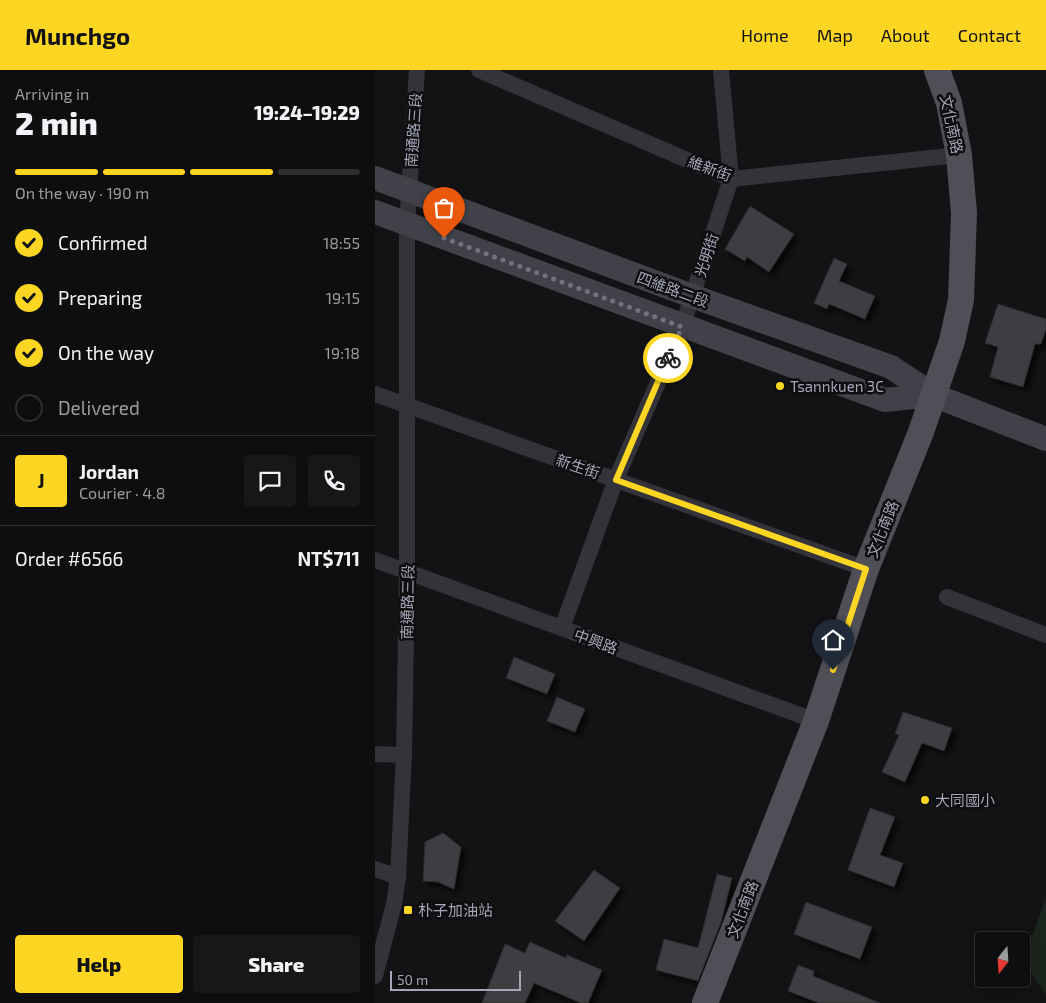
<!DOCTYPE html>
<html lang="en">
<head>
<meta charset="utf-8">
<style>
  :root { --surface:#0e0e0f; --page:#171718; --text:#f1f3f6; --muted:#9b9c9e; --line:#2e2e2f; --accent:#fcd622 }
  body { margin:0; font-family:"Exo 2","Noto Sans TC",sans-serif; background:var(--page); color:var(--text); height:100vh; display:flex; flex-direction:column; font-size:19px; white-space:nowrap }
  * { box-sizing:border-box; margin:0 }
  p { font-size:16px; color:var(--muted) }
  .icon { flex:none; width:28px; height:28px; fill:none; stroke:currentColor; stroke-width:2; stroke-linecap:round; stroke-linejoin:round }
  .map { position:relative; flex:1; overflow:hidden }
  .panel { display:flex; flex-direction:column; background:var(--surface); width:375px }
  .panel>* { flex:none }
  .needle { width:32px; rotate:197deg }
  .tools { position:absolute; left:600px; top:862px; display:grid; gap:10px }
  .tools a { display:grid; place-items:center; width:55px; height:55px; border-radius:5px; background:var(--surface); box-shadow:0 5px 20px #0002,0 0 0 1px var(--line); font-size:25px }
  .scale { position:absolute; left:15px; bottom:12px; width:131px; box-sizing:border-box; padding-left:5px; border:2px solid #a3a6b6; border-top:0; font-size:14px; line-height:18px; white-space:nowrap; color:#a3a6b6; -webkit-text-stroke:4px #0e0d0f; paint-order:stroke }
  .pin { position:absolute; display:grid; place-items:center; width:42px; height:42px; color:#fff; margin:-51px -21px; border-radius:50% 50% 50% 0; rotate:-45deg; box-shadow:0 0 5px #0007 }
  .pin .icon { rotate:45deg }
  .courier { position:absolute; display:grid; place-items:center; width:50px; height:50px; margin:-25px; border:4px solid #fcd622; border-radius:50%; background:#fff; color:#222; box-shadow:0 1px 6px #0007 }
  .overview em { font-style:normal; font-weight:800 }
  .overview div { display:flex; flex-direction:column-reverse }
  .overview { display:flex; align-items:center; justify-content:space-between; height:85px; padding:0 15px }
  h1 { font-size:32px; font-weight:800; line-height:38px }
  .bar { display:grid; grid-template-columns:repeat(4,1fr); gap:8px 5px; align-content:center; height:60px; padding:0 15px }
  .bar i { height:6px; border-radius:4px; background:var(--line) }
  .bar .on { background:var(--accent) }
  .bar p { grid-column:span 4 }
  .line { display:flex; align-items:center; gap:12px; padding:0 15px; border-top:1px solid var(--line) }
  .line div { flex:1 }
  .round { display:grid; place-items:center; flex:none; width:52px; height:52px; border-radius:5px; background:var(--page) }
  ol { padding:0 15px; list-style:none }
  li { display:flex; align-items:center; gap:15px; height:55px }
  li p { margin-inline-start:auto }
  li .icon { padding:5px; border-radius:50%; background:var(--accent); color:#111; stroke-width:4 }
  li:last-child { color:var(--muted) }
  li i { width:28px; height:28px; border:2px solid var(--line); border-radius:50% }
  .primary-button { display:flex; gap:10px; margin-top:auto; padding:10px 15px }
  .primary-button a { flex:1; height:58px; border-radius:5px; background:var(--accent); color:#111; font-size:20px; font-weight:800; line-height:58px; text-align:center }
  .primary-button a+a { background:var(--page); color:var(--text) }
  header { display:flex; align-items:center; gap:30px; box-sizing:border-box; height:70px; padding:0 25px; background:var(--accent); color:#111 }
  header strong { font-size:24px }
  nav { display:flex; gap:28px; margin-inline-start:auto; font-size:18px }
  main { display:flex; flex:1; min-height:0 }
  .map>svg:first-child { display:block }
</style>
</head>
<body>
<header>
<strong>Munchgo</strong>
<nav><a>Home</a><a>Map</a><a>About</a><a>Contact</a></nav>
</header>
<main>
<section class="panel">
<div class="overview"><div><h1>2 min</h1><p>Arriving in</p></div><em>19:24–19:29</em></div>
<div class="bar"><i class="on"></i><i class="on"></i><i class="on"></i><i></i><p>On the way · 190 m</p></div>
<ol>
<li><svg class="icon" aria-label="check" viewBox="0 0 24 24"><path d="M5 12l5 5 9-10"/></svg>Confirmed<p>18:55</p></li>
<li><svg class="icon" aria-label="check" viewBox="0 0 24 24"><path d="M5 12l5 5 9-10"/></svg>Preparing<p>19:15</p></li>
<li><svg class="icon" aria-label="check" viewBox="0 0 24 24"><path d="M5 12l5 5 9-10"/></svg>On the way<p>19:18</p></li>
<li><i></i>Delivered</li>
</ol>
<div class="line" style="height:90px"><b class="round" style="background:var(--accent);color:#111">J</b><div><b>Jordan</b><p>Courier · 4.8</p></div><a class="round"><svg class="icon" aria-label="chat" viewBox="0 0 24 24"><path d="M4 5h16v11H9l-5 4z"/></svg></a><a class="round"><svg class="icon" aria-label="phone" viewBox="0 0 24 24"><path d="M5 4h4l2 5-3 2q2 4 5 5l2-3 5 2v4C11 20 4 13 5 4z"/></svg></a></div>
<div class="line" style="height:65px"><div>Order #6566</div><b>NT$711</b></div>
<div class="primary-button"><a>Help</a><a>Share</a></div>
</section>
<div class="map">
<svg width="671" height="933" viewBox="0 0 671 933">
  <defs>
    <filter id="shadow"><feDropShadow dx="4.5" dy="4.5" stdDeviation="2.5" flood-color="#0009"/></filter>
  </defs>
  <rect width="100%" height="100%" fill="#131214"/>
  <path fill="#1c241e" d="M 671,827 L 671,924 L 657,905 L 651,883 Z"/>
  <g fill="#3c3c42" stroke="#2d2c30" filter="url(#shadow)">
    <path d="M 375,136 L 419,164 L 394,202 L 372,187 L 370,191 L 350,179 Z"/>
    <path d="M 459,188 L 472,194 L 464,211 L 500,226 L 490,249 L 454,234 L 452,239 L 439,233 Z"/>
    <path d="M 623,234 L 671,249 L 671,259 L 666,274 L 660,274 L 648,317 L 615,307 L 623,277 L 610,273 Z"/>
    <path d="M 139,587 L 180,604 L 172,624 L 131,608 Z"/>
    <path d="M 182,627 L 210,639 L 200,662 L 172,651 Z"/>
    <path d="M 528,642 L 577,658 L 569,681 L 547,673 L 530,712 L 507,702 L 524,665 L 520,664 Z"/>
    <path d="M 495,738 L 520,747 L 505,785 L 528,793 L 519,817 L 473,800 Z"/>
    <path d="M 68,763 L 86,777 L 79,819 L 63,812 L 48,811 L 50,772 Z"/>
    <path d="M 219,800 L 245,818 L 209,871 L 180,851 Z"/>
    <path d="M 342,804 L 357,808 L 346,852 L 323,911 L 281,900 L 289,869 L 323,878 Z"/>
    <path d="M 431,832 L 497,857 L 485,889 L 419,864 Z"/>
    <path d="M 155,872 L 191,888 L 192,885 L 227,900 L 213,933 L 206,933 L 159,913 L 150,933 L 107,933 L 130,874 L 150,883 Z"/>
    <path d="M 423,895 L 439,901 L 438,906 L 505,933 L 444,933 L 413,921 Z"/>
  </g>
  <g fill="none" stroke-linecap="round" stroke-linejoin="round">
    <g stroke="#333339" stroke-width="16">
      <path d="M 104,0 L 356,109 L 584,85"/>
      <path d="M 0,324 L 491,499"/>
      <path d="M 0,490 L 441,651"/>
      <path d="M 572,527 L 671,565"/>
      <path d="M 187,558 L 241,409 L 307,257 L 356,109 L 346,0"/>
      <path d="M 0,684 L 29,685"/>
      <path d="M 0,799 L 23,807"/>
      <path d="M 0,906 L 19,834 L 23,807 L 29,685 L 32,503 L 32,154 L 42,0"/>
    </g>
    <g stroke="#414249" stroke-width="24">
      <path d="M 0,108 L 317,226 L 516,297 L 558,325 L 671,369"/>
      <path d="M 0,142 L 510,330 L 558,325"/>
    </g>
    <path stroke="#4f4f58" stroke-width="26" d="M 330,933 L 441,651 L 491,499 L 546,362 L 577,271 L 586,230 L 589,143 L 584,85 L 574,33 L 562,0"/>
  </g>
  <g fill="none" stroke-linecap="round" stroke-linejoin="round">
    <path stroke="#71727d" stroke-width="5" stroke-dasharray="0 9" d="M 69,168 L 307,257 L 293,288"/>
    <path stroke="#fcd622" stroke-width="6" d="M 293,288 L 241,410 L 491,499 L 458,600"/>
  </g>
  <g fill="#fcd622" stroke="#0e0d0f" stroke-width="2">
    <circle cx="405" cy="316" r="5"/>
    <circle cx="550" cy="730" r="5"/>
    <rect x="28" y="835" width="10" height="10" rx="2.5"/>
  </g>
  <g text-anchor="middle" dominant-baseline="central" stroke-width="5" stroke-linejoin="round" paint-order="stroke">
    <g font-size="15" fill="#a3a6b6" stroke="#0e0d0f">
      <text transform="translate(577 54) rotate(78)">文化南路</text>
      <text transform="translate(38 60) rotate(-86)">南通路三段</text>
      <text transform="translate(335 98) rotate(20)">維新街</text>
      <text transform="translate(331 185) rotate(-72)">光明街</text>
      <text transform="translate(298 219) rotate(20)">四維路二段</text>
      <text transform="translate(203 396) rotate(19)">新生街</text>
      <text transform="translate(507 459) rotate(-68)">文化南路</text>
      <text transform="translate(32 532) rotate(-89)">南通路三段</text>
      <text transform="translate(221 571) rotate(20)">中興路</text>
      <text transform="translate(367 839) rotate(-69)">文化南路</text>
    </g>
    <g font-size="15" fill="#a3a6b6" stroke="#0e0d0f" text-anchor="start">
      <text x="415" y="316">Tsannkuen 3C</text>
      <text x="560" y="730">大同國小</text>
      <text x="43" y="840">朴子加油站</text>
    </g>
  </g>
</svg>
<div class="tools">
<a><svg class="needle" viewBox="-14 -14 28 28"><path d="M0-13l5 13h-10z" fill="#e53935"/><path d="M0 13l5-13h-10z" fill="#9b9c9e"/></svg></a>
</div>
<div class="scale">50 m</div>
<div class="pin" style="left:69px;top:168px;background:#ea580c"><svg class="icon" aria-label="bag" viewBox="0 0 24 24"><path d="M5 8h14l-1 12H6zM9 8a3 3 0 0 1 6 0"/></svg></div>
<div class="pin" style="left:458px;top:600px;background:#1f2937"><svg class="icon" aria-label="home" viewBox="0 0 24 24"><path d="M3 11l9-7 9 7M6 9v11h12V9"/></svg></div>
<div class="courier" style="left:293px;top:288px"><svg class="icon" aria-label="bike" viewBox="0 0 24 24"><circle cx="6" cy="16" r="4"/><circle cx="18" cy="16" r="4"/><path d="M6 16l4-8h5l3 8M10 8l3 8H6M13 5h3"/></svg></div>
</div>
</main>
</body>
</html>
